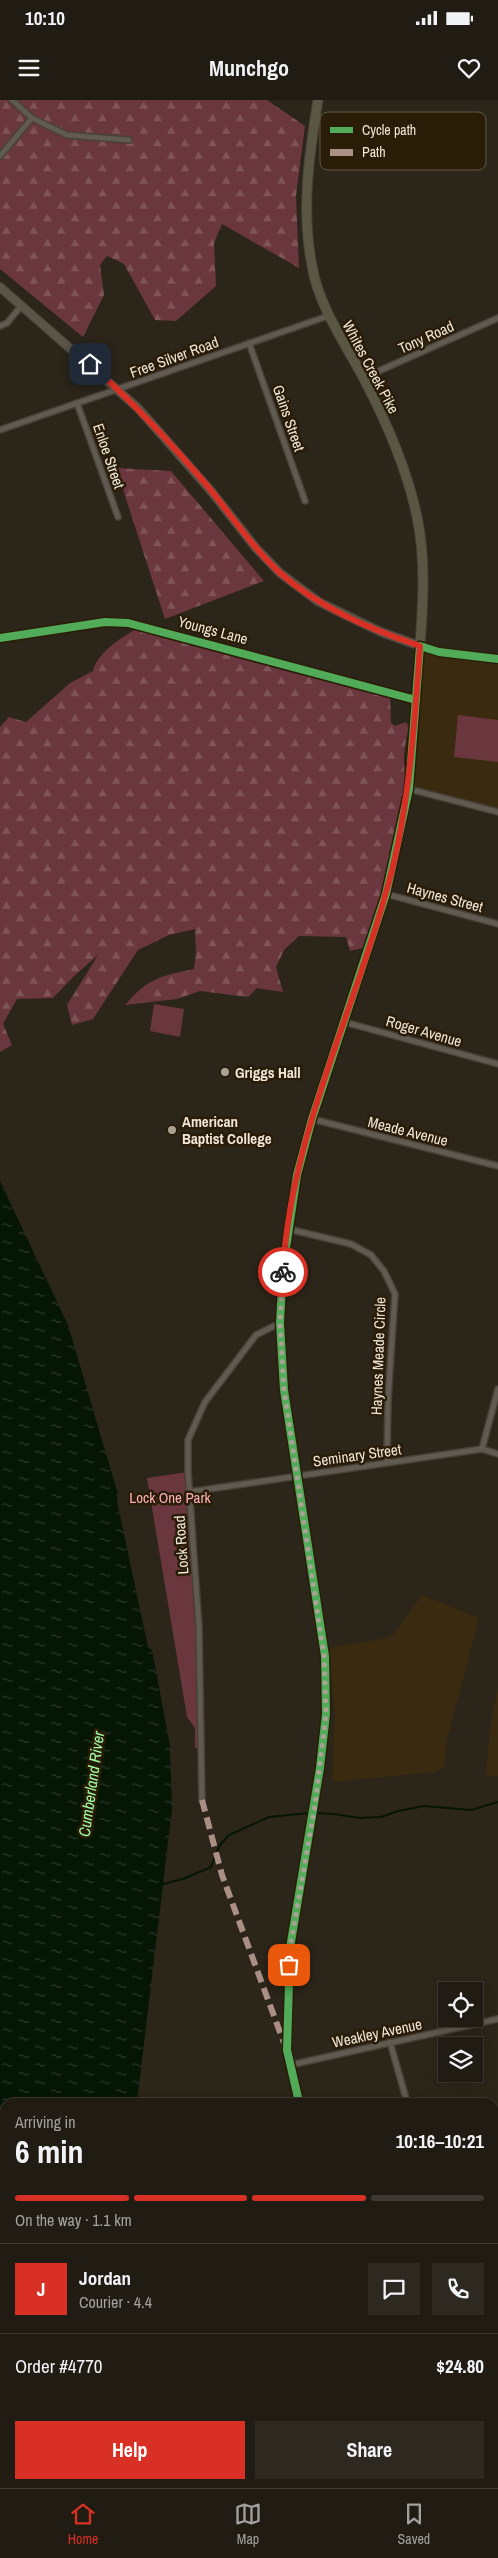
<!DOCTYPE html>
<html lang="en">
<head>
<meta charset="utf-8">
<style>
  :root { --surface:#211c13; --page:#2d2921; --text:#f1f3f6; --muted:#a2a1a0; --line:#3e3a33; --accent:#d93025 }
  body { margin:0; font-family:"Archivo Narrow",sans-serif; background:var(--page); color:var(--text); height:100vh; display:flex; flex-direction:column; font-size:19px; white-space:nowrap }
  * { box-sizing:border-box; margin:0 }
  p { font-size:16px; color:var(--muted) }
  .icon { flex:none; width:28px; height:28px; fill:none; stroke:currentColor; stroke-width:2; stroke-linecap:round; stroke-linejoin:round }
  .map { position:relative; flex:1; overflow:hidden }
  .sheet { position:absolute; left:0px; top:1998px; width:499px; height:391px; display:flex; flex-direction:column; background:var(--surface); border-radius:15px 15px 0 0; box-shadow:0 2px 12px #0003,0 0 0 1px var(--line) }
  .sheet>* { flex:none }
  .buttons { position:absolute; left:438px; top:1882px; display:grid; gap:10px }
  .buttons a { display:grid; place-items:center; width:45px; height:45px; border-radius:0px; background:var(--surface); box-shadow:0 2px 12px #0003,0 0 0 1px var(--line); font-size:25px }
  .pin { position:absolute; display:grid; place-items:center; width:42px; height:42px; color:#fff; margin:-21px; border-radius:10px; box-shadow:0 2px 8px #0006 }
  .courier { position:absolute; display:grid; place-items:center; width:50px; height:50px; margin:-25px; border:4px solid #d93025; border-radius:50%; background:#fff; color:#222; box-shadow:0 1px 6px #0007 }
  .headline em { font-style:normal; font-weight:700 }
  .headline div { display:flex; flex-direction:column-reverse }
  .headline { display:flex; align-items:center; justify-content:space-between; height:85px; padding:0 15px }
  h1 { font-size:32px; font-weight:700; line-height:38px }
  .bar { display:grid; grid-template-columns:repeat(4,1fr); gap:8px 5px; align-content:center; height:60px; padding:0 15px }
  .bar i { height:6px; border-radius:4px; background:var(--line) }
  .bar .active { background:var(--accent) }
  .bar p { grid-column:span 4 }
  .line { display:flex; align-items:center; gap:12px; padding:0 15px; border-top:1px solid var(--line) }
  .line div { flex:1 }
  .round { display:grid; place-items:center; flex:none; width:52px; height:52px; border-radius:0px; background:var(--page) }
  .primary-button { display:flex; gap:10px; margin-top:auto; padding:10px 15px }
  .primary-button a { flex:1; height:58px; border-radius:0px; background:var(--accent); color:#fff; font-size:20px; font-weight:700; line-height:58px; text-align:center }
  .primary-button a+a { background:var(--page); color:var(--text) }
  .status { display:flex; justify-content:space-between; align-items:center; height:35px; padding:0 25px; background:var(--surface); direction:ltr }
  .status svg { height:14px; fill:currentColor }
  header { display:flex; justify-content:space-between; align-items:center; height:65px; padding:0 15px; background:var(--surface); font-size:22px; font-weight:700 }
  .menu { display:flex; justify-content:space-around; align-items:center; height:70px; border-top:1px solid var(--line); background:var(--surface); font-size:14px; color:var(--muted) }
  .menu a { display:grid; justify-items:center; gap:2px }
  .menu .active { color:var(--accent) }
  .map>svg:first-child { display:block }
</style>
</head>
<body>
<div class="status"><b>10:10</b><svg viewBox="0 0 49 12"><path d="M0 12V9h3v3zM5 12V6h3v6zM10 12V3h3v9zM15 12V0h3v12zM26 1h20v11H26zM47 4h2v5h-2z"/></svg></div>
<header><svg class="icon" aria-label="menu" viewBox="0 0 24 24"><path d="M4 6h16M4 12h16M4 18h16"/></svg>Munchgo<svg class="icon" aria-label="heart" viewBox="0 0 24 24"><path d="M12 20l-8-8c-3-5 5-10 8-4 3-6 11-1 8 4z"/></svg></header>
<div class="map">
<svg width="498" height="2388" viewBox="0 0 498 2388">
  <defs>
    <pattern id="forest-firs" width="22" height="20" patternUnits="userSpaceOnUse" patternTransform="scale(1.25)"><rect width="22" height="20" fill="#69373d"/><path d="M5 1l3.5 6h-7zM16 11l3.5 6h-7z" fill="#7f5458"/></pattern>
    <pattern id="water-ripples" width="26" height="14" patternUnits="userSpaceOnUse" patternTransform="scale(1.25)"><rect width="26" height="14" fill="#061605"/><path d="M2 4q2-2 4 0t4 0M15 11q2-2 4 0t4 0" fill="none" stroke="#2b3829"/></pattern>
  </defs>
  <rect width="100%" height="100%" fill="#2c2519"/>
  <g fill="#3a2a0f">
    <path d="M 420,546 L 498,559 L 498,712 L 409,689 Z"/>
    <path d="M 422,1495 L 479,1518 L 447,1640 L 444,1667 L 435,1672 L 332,1682 L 335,1613 L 329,1548 L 387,1538 L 394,1534 Z"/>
    <path d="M 498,1587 L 498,1676 L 486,1675 L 490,1627 Z"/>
  </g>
  <g fill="url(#forest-firs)">
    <path d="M 0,0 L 267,0 L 305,26 L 296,96 L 299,168 L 222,124 L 214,143 L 216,186 L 176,221 L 155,220 L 124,164 L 107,156 L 100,165 L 104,195 L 83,237 L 0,169 Z"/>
    <path d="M 116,368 L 171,371 L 264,481 L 165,519 Z"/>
    <path d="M 141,526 L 390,593 L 391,623 L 395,626 L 406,622 L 409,627 C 404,644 401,673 409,689 L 371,846 L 350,851 L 346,837 L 299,836 L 284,850 L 276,867 L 283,892 L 257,888 L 248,897 L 200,891 L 177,899 L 125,905 C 148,878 161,876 194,869 L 196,853 L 195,829 L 169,835 L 138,850 L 93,919 L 72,925 L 67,905 L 98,855 L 73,877 L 53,898 L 17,899 L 3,924 L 12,945 L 0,952 L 0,627 L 9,617 L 26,622 L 70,583 L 93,571 C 98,551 124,536 141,526 Z"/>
  </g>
  <g fill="#69373d">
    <path d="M 458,615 L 498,620 L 498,662 L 454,657 Z"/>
    <path d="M 154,904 L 184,909 L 180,937 L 150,931 Z"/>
    <path d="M 188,1372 L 199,1527 L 199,1648 L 195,1648 L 195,1628 L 187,1617 L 147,1378 Z"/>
  </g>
  <path fill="url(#water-ripples)" d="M 0,1081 L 68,1225 L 118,1394 L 117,1401 L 148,1547 L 152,1550 L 170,1646 L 172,1709 L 137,2002 L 5,2002 L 5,2384 L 18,2384 L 16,2388 L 0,2388 Z"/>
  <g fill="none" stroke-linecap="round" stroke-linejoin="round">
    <g stroke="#061605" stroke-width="2">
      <path d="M 314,1713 L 334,1714 L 360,1718 L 381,1717 L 398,1711 L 424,1706 L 471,1710 L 498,1702"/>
      <path d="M 163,1784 L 183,1779 L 211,1767 L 220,1745 L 229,1735 L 269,1717 L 309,1713"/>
    </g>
    <defs>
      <g id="street">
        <path d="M 32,18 L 67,35 L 129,40"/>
        <path d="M 0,56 L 32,18 L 12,0"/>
        <path d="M 0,226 L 7,223 L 22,205"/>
        <path d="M 249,243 L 305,401"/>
        <path d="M 363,278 L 498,218"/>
        <path d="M 77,303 L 118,417"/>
        <path d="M 0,330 L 328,216"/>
        <path d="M 0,538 L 105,522 L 128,523 L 416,600"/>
        <path d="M 409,689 L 498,712"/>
        <path d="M 386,794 L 498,824"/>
        <path d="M 344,922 L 498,964"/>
        <path d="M 312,1019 L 498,1066"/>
        <path d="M 288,1129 L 351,1144 L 371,1155 L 384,1171 L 395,1194 L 388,1299 L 387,1363"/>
        <path d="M 482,1349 L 498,1289"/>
        <path d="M 189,1392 L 482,1349 L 498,1354"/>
        <path d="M 202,1700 L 199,1527 L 188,1372 L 188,1340 L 205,1302 L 256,1235 L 280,1223"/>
        <path d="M 390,1942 L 407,2002"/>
        <path d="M 290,1965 L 498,1919"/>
        <path d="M 494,2092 L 498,2087"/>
        <path d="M 494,2196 L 498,2202"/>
        <path d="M 494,2347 L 498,2344"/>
        <path d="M 278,2384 L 279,2388"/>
        <path d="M 444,2388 L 450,2384"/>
      </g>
      <g id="secondary">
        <path d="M 0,187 L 138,308 L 211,391 L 256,448 L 280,473 L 319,502 L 381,532 L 420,546 L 409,689 L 386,794 L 312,1019 L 297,1075 L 283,1168 L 280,1223 L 284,1290 L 325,1556 L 326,1614 L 320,1668 L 290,1848 L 287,1950 L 299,2002"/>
        <path d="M 388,2384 L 389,2388"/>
        <path d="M 44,2388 L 47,2384"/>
      </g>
      <path id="primary" d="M 318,0 C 309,55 301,110 312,166 C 319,207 345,243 364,279 C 387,323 407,368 417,417 C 426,459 423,503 420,546 L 439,552 L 498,559"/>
    </defs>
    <use href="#street" stroke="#484138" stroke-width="8"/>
    <use href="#secondary" stroke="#484138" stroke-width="10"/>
    <use href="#primary" stroke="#484138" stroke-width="11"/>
    <use href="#street" stroke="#605a51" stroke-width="5"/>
    <use href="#secondary" stroke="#595548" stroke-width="8"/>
    <use href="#primary" stroke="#5a5644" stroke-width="9"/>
    <path stroke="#ac8f84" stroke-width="6" stroke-dasharray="12 6" stroke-linecap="butt" d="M 202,1700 L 222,1775 L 284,1943"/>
    <defs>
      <g id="cycleway">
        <path d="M 0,538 L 105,522 L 128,523 L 416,600"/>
        <path d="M 299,2002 L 287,1950 L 290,1848 L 320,1668 L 326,1614 L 325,1556 L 284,1290 L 280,1223 L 283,1168 L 297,1075 L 312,1019 L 386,794 L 409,689 L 420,546 L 439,552 L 498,559"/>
      </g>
    </defs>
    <use href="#cycleway" stroke="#2a1d07" stroke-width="11"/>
    <use href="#cycleway" stroke="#51ab58" stroke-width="8"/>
  </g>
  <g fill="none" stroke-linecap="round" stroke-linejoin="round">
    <path stroke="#aba296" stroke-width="5" stroke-dasharray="0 9" d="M 283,1172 L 280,1223 L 284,1290 L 324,1556 L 326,1614 L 315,1705 L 290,1848 L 289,1865"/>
    <path stroke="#d93025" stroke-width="6" d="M 90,264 C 134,303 172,344 209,388 C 232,416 252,447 279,472 C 319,508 370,529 420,546 C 414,630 409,714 385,796 C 350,921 290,1041 283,1172"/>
  </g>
  <g fill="#aba296" stroke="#2a1d07" stroke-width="2">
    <circle cx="225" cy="972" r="5"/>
    <circle cx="172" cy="1030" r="5"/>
  </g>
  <g text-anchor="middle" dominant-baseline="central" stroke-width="5" stroke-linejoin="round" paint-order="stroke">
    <g font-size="15" fill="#efe6d9" stroke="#2a1d07">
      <text transform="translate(426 237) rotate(-24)">Tony Road</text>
      <text transform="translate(174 257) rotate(-20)">Free Silver Road</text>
      <text transform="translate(371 267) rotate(62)">Whites Creek Pike</text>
      <text transform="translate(289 318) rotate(71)">Gains Street</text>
      <text transform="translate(109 356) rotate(71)">Enloe Street</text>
      <text transform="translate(213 530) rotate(15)">Youngs Lane</text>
      <text transform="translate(445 797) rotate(15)">Haynes Street</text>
      <text transform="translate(424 931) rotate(16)">Roger Avenue</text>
      <text transform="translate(408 1031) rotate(14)">Meade Avenue</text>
      <text transform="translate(378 1256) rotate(-88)">Haynes Meade Circle</text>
      <text transform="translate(357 1355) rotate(-8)">Seminary Street</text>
      <text transform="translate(181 1445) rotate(-94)">Lock Road</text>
      <text transform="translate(377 1933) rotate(-12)">Weakley Avenue</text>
    </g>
    <g font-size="15" font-weight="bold" fill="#efe6d9" stroke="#2a1d07" text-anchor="start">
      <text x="235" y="972">Griggs Hall</text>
      <text x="182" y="1021">American<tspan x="182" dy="17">Baptist College</tspan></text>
    </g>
    <g font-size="15" fill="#fdb1bb" stroke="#2a1d07">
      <text x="170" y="1397">Lock One Park</text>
    </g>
    <g font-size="16" font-style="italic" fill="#9efba2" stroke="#2a1d07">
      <text transform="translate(91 1684) rotate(-82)">Cumberland River</text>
    </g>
  </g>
  <rect x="320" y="12" width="166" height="58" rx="8" fill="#2a1d07" stroke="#655946" stroke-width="1"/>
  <rect x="330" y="27" width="23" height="6" fill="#51ab58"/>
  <rect x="330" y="49" width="23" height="7" fill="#ac8f84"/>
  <g font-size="14" fill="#efe6d9">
    <text x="362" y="35">Cycle path</text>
    <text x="362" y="57">Path</text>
  </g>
</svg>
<div class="buttons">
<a><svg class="icon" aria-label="locate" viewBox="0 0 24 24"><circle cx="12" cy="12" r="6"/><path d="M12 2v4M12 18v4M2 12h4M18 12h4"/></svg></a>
<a><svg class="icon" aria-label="layers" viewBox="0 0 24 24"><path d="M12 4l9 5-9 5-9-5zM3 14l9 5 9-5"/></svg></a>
</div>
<div class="pin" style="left:289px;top:1865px;background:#ea580c"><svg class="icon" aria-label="bag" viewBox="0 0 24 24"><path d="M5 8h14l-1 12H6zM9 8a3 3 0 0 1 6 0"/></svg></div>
<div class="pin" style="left:90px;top:264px;background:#1f2937"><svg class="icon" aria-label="home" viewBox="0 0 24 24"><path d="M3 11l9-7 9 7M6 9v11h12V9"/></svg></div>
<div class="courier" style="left:283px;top:1172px"><svg class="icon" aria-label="bike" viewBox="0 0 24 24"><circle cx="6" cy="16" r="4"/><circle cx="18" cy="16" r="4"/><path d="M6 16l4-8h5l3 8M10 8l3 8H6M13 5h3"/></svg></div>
<section class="sheet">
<div class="headline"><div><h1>6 min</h1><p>Arriving in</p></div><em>10:16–10:21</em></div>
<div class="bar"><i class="active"></i><i class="active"></i><i class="active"></i><i></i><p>On the way · 1.1 km</p></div>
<div class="line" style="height:90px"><b class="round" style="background:var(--accent);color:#fff">J</b><div><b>Jordan</b><p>Courier · 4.4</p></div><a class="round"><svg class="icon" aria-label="chat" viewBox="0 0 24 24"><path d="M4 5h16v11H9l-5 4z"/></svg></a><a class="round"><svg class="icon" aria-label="phone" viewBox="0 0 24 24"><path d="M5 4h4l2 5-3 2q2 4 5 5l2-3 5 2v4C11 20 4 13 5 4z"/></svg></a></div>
<div class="line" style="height:65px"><div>Order #4770</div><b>$24.80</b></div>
<div class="primary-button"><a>Help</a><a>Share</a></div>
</section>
</div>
<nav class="menu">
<a class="active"><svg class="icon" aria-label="home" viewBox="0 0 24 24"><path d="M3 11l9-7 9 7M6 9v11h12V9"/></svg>Home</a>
<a><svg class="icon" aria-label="map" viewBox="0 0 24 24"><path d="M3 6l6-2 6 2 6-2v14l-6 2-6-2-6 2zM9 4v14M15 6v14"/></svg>Map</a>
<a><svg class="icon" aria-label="saved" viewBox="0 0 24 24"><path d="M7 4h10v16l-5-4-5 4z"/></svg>Saved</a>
</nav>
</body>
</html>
